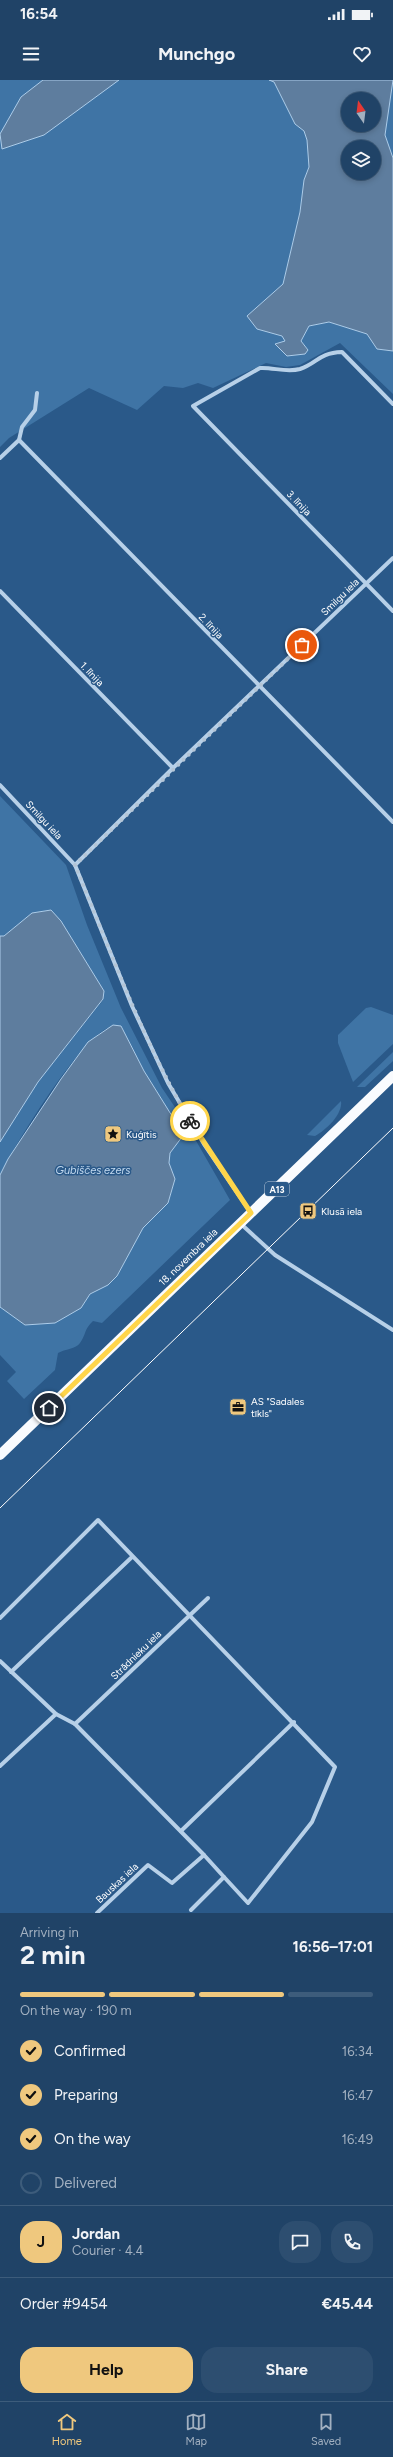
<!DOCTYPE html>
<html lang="en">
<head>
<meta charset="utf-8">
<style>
  :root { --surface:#204367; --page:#2d4e70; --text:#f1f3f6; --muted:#a2b0c0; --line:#3d5c7b; --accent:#efc87e }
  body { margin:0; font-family:Figtree,sans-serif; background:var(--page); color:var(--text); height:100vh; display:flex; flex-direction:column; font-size:15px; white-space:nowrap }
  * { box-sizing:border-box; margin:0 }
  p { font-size:13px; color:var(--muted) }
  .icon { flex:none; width:22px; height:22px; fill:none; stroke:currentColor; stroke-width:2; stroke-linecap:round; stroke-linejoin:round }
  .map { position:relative; height:1833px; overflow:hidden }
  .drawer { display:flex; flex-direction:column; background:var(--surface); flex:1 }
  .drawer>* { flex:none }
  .needle { width:26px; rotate:346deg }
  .buttons { position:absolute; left:341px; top:12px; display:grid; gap:8px }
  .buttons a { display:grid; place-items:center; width:40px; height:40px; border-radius:50%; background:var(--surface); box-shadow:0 2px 6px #0003,0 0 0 1px var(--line); font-size:20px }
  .pin { position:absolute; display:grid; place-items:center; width:34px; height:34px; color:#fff; margin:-17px; border:2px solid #fff; border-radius:50%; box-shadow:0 1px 4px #0007 }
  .courier { position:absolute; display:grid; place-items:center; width:40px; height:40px; margin:-20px; border:3px solid #ffd54a; border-radius:50%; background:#fff; color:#222; box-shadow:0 1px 5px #0007 }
  .headline em { font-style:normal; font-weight:700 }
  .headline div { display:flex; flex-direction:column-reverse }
  .headline { display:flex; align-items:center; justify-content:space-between; height:68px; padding:0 20px }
  h1 { font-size:26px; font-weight:700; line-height:30px }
  .bar { display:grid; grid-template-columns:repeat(4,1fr); gap:6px 4px; align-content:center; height:48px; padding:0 20px }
  .bar i { height:5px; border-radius:3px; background:var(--line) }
  .bar .active { background:var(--accent) }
  .bar p { grid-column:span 4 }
  .line { display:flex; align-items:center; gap:10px; padding:0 20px; border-top:1px solid var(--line) }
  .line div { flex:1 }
  .round { display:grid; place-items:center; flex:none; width:42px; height:42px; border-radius:16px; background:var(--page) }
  ol { padding:0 20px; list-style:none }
  li { display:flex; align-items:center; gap:12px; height:44px }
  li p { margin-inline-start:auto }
  li .icon { padding:4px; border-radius:50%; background:var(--accent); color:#111; stroke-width:4 }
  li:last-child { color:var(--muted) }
  li i { width:22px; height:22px; border:2px solid var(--line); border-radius:50% }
  .cta { display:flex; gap:8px; margin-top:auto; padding:8px 20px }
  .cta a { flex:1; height:46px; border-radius:16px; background:var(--accent); color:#111; font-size:16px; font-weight:700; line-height:46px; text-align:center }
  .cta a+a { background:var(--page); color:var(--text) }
  .status { display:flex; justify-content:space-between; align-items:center; height:28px; padding:0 20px; background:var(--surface); direction:ltr }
  .status svg { height:11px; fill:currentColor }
  header { display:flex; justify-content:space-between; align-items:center; height:52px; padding:0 20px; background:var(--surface); font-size:18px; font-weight:700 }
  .tab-bar { display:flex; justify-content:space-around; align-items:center; height:56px; border-top:1px solid var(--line); background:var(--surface); font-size:11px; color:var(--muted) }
  .tab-bar a { display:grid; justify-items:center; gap:2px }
  .tab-bar .active { color:var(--accent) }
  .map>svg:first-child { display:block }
</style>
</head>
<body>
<div class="status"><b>16:54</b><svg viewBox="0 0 49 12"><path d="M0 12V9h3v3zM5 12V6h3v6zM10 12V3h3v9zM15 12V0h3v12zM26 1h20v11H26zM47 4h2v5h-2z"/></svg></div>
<header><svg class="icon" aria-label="menu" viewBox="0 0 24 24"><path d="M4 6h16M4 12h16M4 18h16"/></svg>Munchgo<svg class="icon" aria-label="heart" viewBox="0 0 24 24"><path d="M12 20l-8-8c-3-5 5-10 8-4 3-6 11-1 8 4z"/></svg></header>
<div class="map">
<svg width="393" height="1833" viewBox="0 0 393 1833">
  <rect width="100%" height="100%" fill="#2a5989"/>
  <g fill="#3f74a5" fill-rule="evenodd">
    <path d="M 0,0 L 393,0 L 393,100 L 374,67 L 348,67 L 309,87 L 304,100 L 300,132 L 283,204 L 247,236 L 257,249 L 282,256 L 286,261 L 275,264 L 308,270 L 301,261 L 309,246 L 329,242 L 367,254 L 377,269 L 393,271 L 393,314 L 340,263 L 300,285 L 286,287 L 266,283 L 213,308 L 198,303 L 183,308 L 164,306 L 137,330 L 89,308 L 9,358 L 0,367 ZM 348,19 L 374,19 L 374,45 L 348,45 Z"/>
    <path d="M 0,716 L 66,785 L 87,845 L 121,928 L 162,1008 L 187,1045 L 230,1120 L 102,1243 L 93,1241 C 84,1249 86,1255 80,1263 C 76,1269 65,1269 58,1273 L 55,1290 L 24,1319 L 7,1301 L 16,1292 L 0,1275 L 0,1227 L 25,1245 L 81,1228 L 90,1214 L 117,1196 L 143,1148 L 168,1123 L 175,1100 L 169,1083 L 170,1073 L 182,1057 L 182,1052 L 144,991 L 121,946 C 116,947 108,947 104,950 C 74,969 17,1061 0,1095 L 0,1062 L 38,1002 L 103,920 L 104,911 L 61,841 L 51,830 L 32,833 L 4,856 L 0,856 Z"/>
    <path d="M 371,927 L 393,935 L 393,964 L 353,1002 L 338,963 L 338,955 L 366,928 Z"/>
    <path d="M 393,972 L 393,981 L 365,1007 L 357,1007 Z"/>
    <path d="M 341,1021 C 343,1034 326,1050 315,1056 L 307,1055 Z"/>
  </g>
  <g fill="#5e7d9e" stroke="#accce9" fill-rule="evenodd">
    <path d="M 43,0 L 119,0 L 44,55 L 2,69 L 0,54 L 21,17 Z"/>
    <path d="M 269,0 L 393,0 L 385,55 L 393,78 L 393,271 L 377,269 L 367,254 L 329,242 L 309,246 L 301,261 L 308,270 L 305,274 L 287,276 L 275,264 L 285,261 L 282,256 L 257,249 L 247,236 L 283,204 L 300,132 L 304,100 L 309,87 L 307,60 L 304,51 L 295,44 L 274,2 ZM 348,19 L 374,19 L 374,45 L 348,45 ZM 348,67 L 374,67 L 374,93 L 348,93 Z"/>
    <path d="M 51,830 L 61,841 L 104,911 L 103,919 L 38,1002 L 0,1062 L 0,856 L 4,856 L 32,833 Z"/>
    <path d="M 113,945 L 121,946 L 144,991 L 182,1052 L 182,1057 L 170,1073 L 169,1083 L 175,1099 L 168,1123 L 143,1148 L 117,1196 L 108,1205 L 90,1214 L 81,1228 L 55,1243 L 25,1245 L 0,1227 L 0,1095 L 8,1079 L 61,999 L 88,962 Z"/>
  </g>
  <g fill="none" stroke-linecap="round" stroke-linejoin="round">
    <g stroke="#b7d0e8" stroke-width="4">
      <path d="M 393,324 L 342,272 C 318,273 318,283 300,289 C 286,293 273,287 260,288 L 193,326 L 393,531"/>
      <path d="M 19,360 L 393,742"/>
      <path d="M 0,378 L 19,360 L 22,347 L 35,330 L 37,313"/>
      <path d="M 0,511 L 173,688"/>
      <path d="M 0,705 L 75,785 L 132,926 L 168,1003 L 204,1064 L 251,1133"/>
      <path d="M 75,785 L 173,688 L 393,478"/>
      <path d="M 241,1144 L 275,1175 L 393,1250"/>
      <path d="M 0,1538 L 98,1440 L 335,1687 L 312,1742 L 248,1823 L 224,1797"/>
      <path d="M 0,1581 L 56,1634 L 75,1644 L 204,1775 L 224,1797 L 191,1830"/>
      <path d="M 11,1592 L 132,1477"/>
      <path d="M 75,1644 L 208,1518"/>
      <path d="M 0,1686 L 56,1634"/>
      <path d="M 181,1751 L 294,1642"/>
      <path d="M 97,1833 L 148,1785 L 172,1803 L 204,1775"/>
    </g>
    <path stroke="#f9fbfe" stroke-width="10" d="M 0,1375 L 393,996"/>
    <path stroke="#fff" stroke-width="1" d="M 0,1428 L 393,1048"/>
  </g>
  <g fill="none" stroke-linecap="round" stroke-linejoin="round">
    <path stroke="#b4c5d6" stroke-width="4" stroke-dasharray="0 7.2" d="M 190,1041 C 143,961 111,872 75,785 L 302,565"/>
    <path stroke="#ffd54a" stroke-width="5" d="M 49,1328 L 251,1133 L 190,1041"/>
  </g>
  <defs>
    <symbol id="sight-square" viewBox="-11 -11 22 22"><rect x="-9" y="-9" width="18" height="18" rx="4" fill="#efc87e" stroke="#2a5989"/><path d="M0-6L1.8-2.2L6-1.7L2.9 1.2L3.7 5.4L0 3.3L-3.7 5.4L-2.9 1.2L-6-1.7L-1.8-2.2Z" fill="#111"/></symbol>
    <symbol id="bus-square" viewBox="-11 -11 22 22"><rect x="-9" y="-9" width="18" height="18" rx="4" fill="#efc87e" stroke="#2a5989"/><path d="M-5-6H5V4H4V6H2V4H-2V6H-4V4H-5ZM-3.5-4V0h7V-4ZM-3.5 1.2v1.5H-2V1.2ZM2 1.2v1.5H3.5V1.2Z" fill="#111"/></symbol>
    <symbol id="office-square" viewBox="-11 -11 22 22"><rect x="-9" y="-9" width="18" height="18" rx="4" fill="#efc87e" stroke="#2a5989"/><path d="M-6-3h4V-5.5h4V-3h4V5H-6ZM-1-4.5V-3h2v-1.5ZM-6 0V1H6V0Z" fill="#111"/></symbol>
  </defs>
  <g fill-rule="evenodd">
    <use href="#sight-square" x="103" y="1044" width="20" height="20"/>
    <use href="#bus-square" x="298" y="1121" width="20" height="20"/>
    <use href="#office-square" x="228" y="1317" width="20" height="20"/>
  </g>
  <g text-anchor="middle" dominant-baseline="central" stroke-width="3" stroke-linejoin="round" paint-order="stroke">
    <rect fill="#2a5989" stroke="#bfcddc" stroke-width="1" x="265" y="1102" width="24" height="14" rx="3"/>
    <g font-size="9" font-weight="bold" fill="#fff">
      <text x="277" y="1109">A13</text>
    </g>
    <g font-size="10" fill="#fff" stroke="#2a5989">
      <text transform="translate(299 423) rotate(46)">3. līnija</text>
      <text transform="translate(340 517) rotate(-44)">Smilgu iela</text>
      <text transform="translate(211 546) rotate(46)">2. līnija</text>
      <text transform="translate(92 594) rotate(46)">1. līnija</text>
      <text transform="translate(44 740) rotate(47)">Smilgu iela</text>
      <text transform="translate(188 1177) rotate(-44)">18. novembra iela</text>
      <text transform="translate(136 1575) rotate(-44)">Strādnieku iela</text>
      <text transform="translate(117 1803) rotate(-43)">Bauskas iela</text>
    </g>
    <g font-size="10" fill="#fff" stroke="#2a5989" text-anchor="start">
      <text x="126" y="1054">Kuģītis</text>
      <text x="321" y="1131">Klusā iela</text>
      <text x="251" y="1321">AS "Sadales<tspan x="251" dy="12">tīkls"</tspan></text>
    </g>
    <g font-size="11" font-style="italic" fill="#c3daf0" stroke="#2a5989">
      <text x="93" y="1090">Gubiščes ezers</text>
    </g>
  </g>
</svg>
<div class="buttons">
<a><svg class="needle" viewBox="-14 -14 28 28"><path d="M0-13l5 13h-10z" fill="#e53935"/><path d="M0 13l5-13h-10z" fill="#a2b0c0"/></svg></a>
<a><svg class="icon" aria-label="layers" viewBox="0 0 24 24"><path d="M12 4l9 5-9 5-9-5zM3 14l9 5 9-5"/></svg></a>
</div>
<div class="pin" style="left:302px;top:565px;background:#ea580c"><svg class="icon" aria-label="bag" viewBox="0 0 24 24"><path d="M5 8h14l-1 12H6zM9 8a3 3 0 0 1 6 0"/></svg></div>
<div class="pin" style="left:49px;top:1328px;background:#1f2937"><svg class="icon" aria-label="home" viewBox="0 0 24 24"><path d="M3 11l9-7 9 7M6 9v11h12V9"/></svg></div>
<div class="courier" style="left:190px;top:1041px"><svg class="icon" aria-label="bike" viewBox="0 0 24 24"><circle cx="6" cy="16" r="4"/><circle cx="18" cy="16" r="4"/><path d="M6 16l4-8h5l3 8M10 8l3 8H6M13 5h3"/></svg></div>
</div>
<section class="drawer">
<div class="headline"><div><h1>2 min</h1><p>Arriving in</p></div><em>16:56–17:01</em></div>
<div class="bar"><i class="active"></i><i class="active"></i><i class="active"></i><i></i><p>On the way · 190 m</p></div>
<ol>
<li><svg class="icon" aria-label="check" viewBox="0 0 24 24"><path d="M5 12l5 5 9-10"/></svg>Confirmed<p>16:34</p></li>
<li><svg class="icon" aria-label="check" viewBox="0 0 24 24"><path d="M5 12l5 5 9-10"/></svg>Preparing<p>16:47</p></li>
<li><svg class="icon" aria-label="check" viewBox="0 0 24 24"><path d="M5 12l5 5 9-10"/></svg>On the way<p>16:49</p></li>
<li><i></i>Delivered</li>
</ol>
<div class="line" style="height:72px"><b class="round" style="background:var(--accent);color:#111">J</b><div><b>Jordan</b><p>Courier · 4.4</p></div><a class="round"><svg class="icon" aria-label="chat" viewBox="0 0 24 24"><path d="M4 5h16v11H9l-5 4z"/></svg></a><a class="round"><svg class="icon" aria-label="phone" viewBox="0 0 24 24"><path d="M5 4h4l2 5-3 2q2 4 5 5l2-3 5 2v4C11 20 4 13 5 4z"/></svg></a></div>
<div class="line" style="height:52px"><div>Order #9454</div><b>€45.44</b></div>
<div class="cta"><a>Help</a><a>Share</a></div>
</section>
<nav class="tab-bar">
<a class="active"><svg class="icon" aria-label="home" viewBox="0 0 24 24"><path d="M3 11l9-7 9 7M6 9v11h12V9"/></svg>Home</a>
<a><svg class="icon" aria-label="map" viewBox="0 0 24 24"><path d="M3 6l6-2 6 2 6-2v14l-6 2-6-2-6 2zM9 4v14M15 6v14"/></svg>Map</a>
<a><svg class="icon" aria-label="saved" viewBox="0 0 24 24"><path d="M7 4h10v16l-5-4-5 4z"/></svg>Saved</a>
</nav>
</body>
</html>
